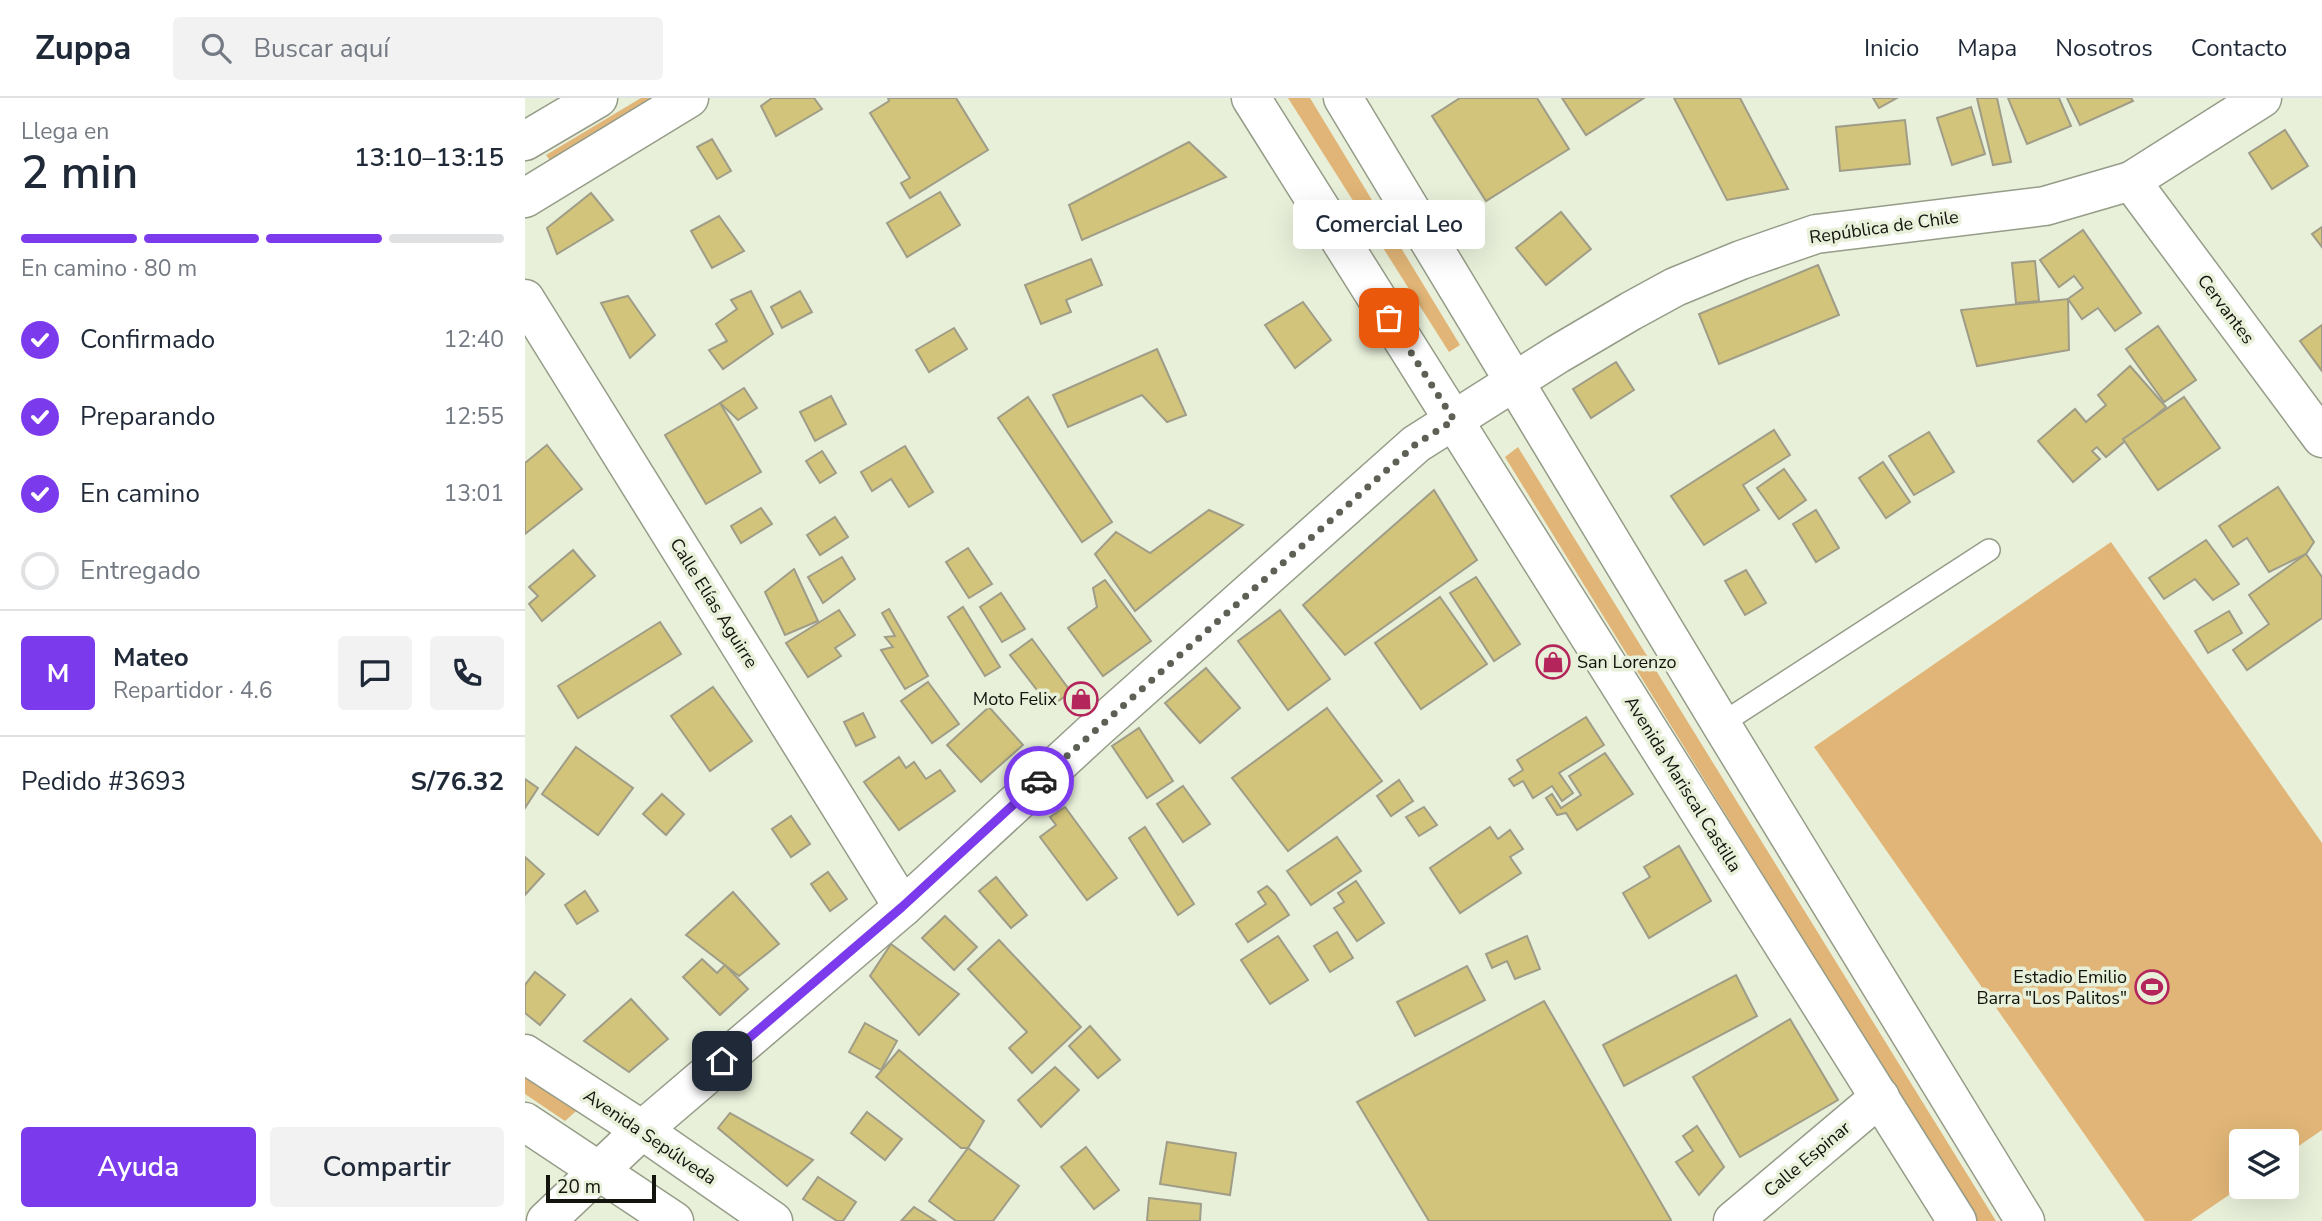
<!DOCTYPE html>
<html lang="es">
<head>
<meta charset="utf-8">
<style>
  :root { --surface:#fff; --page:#f2f2f3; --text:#1f2937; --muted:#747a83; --line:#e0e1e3; --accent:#7c3aed }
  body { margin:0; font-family:"Nunito Sans",sans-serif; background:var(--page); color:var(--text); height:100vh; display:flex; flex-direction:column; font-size:26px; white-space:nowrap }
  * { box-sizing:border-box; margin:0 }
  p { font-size:23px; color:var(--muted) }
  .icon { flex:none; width:38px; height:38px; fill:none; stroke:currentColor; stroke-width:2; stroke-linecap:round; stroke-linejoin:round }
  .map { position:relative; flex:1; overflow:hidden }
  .details { display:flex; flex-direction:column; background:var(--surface); width:525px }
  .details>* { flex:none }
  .buttons { position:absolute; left:1704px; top:1031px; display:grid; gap:14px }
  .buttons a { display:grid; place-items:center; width:70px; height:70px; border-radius:7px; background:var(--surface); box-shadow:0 7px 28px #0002; font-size:35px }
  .scale { position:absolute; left:21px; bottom:18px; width:110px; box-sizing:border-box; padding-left:7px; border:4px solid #12140d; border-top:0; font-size:19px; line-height:24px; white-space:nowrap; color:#12140d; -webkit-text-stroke:5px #e8f0da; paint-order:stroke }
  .pin { position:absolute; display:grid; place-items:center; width:60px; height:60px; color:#fff; margin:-30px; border-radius:14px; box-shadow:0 4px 10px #0006 }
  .courier { position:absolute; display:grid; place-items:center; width:70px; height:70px; margin:-35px; border:5px solid #7c3aed; border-radius:50%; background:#fff; color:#222; box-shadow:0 2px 9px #0007 }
  .bubble { position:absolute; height:49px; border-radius:7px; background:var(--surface); box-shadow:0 7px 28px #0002; font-size:23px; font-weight:600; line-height:49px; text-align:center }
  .headline em { font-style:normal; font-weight:600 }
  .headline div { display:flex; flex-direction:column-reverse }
  .headline { display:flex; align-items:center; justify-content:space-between; height:119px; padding:0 21px }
  h1 { font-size:46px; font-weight:600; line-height:52px }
  .bar { display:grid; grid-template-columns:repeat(4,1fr); gap:10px 7px; align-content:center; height:84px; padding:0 21px }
  .bar i { height:9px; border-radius:5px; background:var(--line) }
  .bar .active { background:var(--accent) }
  .bar p { grid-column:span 4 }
  .line { display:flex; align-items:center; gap:18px; padding:0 21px; border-top:2px solid var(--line) }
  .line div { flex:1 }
  .round { display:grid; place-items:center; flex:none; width:74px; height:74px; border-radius:7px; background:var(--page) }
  ol { padding:0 21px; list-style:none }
  li { display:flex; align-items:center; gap:21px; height:77px }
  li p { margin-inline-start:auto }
  li .icon { padding:7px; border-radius:50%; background:var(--accent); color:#fff; stroke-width:4 }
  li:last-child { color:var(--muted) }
  li i { width:38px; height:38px; border:4px solid var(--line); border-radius:50% }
  .action { display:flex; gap:14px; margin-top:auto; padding:14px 21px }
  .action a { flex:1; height:80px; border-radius:7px; background:var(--accent); color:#fff; font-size:28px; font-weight:600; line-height:80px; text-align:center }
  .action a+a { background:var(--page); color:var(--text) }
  header { display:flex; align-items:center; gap:42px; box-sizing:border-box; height:98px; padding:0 35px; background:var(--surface); border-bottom:2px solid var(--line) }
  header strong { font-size:33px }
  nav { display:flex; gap:38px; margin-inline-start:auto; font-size:24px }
  .search { width:490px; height:63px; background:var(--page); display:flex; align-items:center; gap:18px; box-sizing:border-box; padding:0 24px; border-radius:7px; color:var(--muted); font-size:26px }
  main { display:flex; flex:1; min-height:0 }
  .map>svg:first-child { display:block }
</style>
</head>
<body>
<header>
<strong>Zuppa</strong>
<div class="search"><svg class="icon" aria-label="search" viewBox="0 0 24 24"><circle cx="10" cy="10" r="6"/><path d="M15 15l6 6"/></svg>Buscar aquí</div>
<nav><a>Inicio</a><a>Mapa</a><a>Nosotros</a><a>Contacto</a></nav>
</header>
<main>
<section class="details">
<div class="headline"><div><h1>2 min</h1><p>Llega en</p></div><em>13:10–13:15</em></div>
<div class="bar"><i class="active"></i><i class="active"></i><i class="active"></i><i></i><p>En camino · 80 m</p></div>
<ol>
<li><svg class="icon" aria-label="check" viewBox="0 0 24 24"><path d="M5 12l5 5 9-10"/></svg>Confirmado<p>12:40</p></li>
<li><svg class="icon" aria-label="check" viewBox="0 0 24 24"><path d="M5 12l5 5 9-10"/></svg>Preparando<p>12:55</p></li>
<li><svg class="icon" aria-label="check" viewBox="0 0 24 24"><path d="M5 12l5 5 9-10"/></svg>En camino<p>13:01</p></li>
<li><i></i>Entregado</li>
</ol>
<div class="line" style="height:126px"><b class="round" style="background:var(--accent);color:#fff">M</b><div><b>Mateo</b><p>Repartidor · 4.6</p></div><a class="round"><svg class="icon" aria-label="chat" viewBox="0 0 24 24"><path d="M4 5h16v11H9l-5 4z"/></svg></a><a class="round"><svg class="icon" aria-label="phone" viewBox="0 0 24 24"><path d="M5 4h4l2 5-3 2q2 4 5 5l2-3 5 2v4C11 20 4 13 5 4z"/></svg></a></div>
<div class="line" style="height:91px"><div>Pedido #3693</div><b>S/76.32</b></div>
<div class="action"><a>Ayuda</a><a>Compartir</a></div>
</section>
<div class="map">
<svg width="1797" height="1123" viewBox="0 0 1797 1123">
  <rect width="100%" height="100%" fill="#e8f0da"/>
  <g fill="#e1b577">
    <path d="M 116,0 L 134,0 L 26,64 L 21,57 Z"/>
    <path d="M 763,0 L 785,0 L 935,247 L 924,254 Z"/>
    <path d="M 993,349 L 1471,1123 L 1452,1123 L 980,359 Z"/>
    <path d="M 1586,444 L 1797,745 L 1797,1032 L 1762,1056 L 1762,1043 L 1717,1043 L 1717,1088 L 1666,1123 L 1620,1123 L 1289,649 Z"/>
    <path d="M 0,967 L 60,1005 L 40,1023 L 0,996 Z"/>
  </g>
  <g fill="#d2c47a" stroke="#9f9c87" stroke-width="2">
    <path d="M 247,0 L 289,0 L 297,11 L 251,38 L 236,8 Z"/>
    <path d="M 363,0 L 431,0 L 463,52 L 385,100 L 376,85 L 385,80 L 345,15 L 364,3 Z"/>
    <path d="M 935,0 L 1012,0 L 1044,51 L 961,103 L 907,18 Z"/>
    <path d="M 1037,0 L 1119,0 L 1061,37 Z"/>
    <path d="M 1149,0 L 1215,0 L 1263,91 L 1202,102 Z"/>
    <path d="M 1348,0 L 1372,0 L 1354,10 Z"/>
    <path d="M 1452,0 L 1472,0 L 1486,64 L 1468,67 Z"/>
    <path d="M 1483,0 L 1534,0 L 1546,28 L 1502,46 Z"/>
    <path d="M 1542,0 L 1606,0 L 1608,3 L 1555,27 Z"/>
    <path d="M 1446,9 L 1460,56 L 1427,67 L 1412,20 Z"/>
    <path d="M 1380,22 L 1385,66 L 1315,73 L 1311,29 Z"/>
    <path d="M 1760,32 L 1783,68 L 1747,91 L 1724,55 Z"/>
    <path d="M 187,41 L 206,73 L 192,81 L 172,49 Z"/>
    <path d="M 664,44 L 701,79 L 557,142 L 544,107 Z"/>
    <path d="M 415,94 L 435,127 L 382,159 L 362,125 Z"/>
    <path d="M 66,95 L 88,122 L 32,156 L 22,130 Z"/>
    <path d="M 1036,114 L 1066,151 L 1021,187 L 991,150 Z"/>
    <path d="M 194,118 L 219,153 L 187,170 L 166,133 Z"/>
    <path d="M 1797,129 L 1797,149 L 1787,136 Z"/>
    <path d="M 1558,132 L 1616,215 L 1590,233 L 1573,210 L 1557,221 L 1543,201 L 1558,190 L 1549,178 L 1534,189 L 1515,162 Z"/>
    <path d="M 566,161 L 577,187 L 541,202 L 546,214 L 516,226 L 500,187 Z"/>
    <path d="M 1510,163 L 1514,203 L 1491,205 L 1487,165 Z"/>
    <path d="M 1293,167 L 1314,217 L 1194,266 L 1174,216 Z"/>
    <path d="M 226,193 L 248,236 L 198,271 L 184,252 L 202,243 L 191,226 L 212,211 L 206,202 Z"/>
    <path d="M 275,193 L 287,214 L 257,230 L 246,209 Z"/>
    <path d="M 103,198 L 130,237 L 105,260 L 76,205 Z"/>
    <path d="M 1543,201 L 1544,252 L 1452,268 L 1436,212 Z"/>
    <path d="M 778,204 L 806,242 L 770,270 L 740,227 Z"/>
    <path d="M 1797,227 L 1797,273 L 1775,243 Z"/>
    <path d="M 1633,228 L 1671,282 L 1639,304 L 1601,251 Z"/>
    <path d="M 429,230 L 442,251 L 404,274 L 391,252 Z"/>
    <path d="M 632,251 L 661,317 L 642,324 L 617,297 L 543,329 L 528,297 Z"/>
    <path d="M 1091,264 L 1109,292 L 1066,320 L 1048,291 Z"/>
    <path d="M 1605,268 L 1641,309 L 1581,359 L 1572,349 L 1567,353 L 1575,361 L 1548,384 L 1513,343 L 1550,311 L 1561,324 L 1581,307 L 1573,297 Z"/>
    <path d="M 219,290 L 232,310 L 213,322 L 195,305 Z"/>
    <path d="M 306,298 L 321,326 L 290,343 L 275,314 Z"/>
    <path d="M 503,299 L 587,424 L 557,444 L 473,320 Z"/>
    <path d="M 1659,299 L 1695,350 L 1633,392 L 1598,341 Z"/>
    <path d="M 195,305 L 236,374 L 181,406 L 140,337 Z"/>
    <path d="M 1249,332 L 1265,357 L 1218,387 L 1234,412 L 1179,447 L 1146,398 Z"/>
    <path d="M 1404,334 L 1429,374 L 1389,397 L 1364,358 Z"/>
    <path d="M 22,347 L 57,391 L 0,436 L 0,365 Z"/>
    <path d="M 380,348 L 408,394 L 384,409 L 366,381 L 347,393 L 336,374 Z"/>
    <path d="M 297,353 L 311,375 L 295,385 L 281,363 Z"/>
    <path d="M 1358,364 L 1385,404 L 1361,420 L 1334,380 Z"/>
    <path d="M 1259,371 L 1281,402 L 1254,421 L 1232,390 Z"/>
    <path d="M 1753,389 L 1789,444 L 1781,456 L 1744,474 L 1722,440 L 1708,449 L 1694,428 Z"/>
    <path d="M 909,392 L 952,462 L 820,557 L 778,507 Z"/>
    <path d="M 236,410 L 247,426 L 216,445 L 206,428 Z"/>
    <path d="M 684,412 L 718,427 L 610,513 L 570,456 L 591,434 L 625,455 Z"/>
    <path d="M 1291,412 L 1314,450 L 1291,464 L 1268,426 Z"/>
    <path d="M 310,419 L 323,439 L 295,457 L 282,437 Z"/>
    <path d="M 1681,442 L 1714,486 L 1688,502 L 1670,481 L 1639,501 L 1624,480 Z"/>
    <path d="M 443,450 L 467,486 L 444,500 L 421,464 Z"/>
    <path d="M 48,452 L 70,478 L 17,523 L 4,506 L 13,498 L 4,489 Z"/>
    <path d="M 1781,456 L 1797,479 L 1797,520 L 1722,572 L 1708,552 L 1744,526 L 1724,497 Z"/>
    <path d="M 317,459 L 330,481 L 298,505 L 283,479 Z"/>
    <path d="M 269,471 L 293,523 L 260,537 L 240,494 Z"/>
    <path d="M 1221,472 L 1241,505 L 1220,517 L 1200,483 Z"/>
    <path d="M 951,479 L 995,546 L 969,563 L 925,495 Z"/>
    <path d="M 580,482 L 626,543 L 578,578 L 543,530 L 572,509 L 568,490 Z"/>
    <path d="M 476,495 L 500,531 L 477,544 L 455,509 Z"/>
    <path d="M 915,499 L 962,566 L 896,611 L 850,545 Z"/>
    <path d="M 438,509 L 475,569 L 460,578 L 423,519 Z"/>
    <path d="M 364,511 L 403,578 L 380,591 L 356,552 L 368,549 L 360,539 L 370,538 L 357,515 Z"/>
    <path d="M 314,512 L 330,537 L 310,550 L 316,558 L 283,579 L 261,545 Z"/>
    <path d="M 755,512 L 805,581 L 763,612 L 713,543 Z"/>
    <path d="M 1704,513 L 1717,535 L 1683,555 L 1670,533 Z"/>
    <path d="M 135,524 L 156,556 L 53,620 L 33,588 Z"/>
    <path d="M 507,541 L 546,594 L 525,609 L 485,557 Z"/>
    <path d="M 681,570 L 715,610 L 675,645 L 640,605 Z"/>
    <path d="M 403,584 L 434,626 L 407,645 L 376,603 Z"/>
    <path d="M 188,589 L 227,643 L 185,673 L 146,618 Z"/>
    <path d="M 464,609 L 498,647 L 456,684 L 422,647 Z"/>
    <path d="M 802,610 L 857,683 L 763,753 L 707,680 Z"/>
    <path d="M 338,615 L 350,639 L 331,648 L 319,624 Z"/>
    <path d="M 1061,619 L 1079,647 L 1034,675 L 1048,695 L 1037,703 L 1027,688 L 1008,700 L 998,683 L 989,688 L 984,681 L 998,672 L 992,662 Z"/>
    <path d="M 614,630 L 648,683 L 622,700 L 587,648 Z"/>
    <path d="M 51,649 L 108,690 L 73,737 L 17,696 Z"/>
    <path d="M 1080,655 L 1108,696 L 1052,732 L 1041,715 L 1032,717 L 1021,700 L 1027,696 L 1036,710 L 1056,697 L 1044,678 Z"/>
    <path d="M 374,659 L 381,670 L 389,664 L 401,681 L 415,672 L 430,693 L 374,732 L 339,684 Z"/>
    <path d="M 0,681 L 13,690 L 0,710 Z"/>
    <path d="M 874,682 L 888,703 L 866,718 L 852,698 Z"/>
    <path d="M 658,688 L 685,726 L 658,744 L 632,706 Z"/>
    <path d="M 137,696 L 159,716 L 141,737 L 118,716 Z"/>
    <path d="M 540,709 L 592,780 L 562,802 L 515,739 L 531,727 L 525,719 Z"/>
    <path d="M 899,709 L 912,727 L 894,738 L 881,719 Z"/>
    <path d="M 266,718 L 285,746 L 266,759 L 247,731 Z"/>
    <path d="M 620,729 L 669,806 L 653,817 L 604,740 Z"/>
    <path d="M 965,729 L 973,741 L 985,732 L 998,751 L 985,759 L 996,775 L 935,815 L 905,770 Z"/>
    <path d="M 812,739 L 836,773 L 786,807 L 762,773 Z"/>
    <path d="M 1154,748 L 1186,803 L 1124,840 L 1098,795 L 1125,779 L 1119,769 Z"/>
    <path d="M 0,759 L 19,776 L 0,797 Z"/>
    <path d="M 303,774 L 322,801 L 305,813 L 286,786 Z"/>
    <path d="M 471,779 L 502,817 L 486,830 L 454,793 Z"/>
    <path d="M 831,783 L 859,825 L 832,843 L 809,810 L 819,804 L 813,795 Z"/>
    <path d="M 742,788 L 750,796 L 764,817 L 723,844 L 711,826 L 741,806 L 733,794 Z"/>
    <path d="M 60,793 L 73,813 L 52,826 L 40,807 Z"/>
    <path d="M 208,794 L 254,846 L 214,878 L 161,837 Z"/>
    <path d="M 420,818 L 452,849 L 429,872 L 397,840 Z"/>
    <path d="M 812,834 L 828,860 L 805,874 L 789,848 Z"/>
    <path d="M 753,838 L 783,882 L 745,906 L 716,862 Z"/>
    <path d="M 1002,838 L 1015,871 L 990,881 L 982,863 L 967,870 L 961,856 Z"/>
    <path d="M 474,842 L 556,929 L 507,975 L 484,950 L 502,934 L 443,871 Z"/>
    <path d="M 366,846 L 434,896 L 394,937 L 345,878 Z"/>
    <path d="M 177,861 L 192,875 L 200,867 L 223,891 L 195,917 L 158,879 Z"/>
    <path d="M 942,868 L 960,902 L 890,938 L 872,904 Z"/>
    <path d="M 10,874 L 40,897 L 15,927 L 0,915 L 0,887 Z"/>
    <path d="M 1211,877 L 1232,918 L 1099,988 L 1078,947 Z"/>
    <path d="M 106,901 L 143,941 L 104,974 L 59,943 Z"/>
    <path d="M 1019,903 L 1146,1122 L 1145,1123 L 904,1123 L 832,1004 Z"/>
    <path d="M 1265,921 L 1313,1002 L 1215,1059 L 1168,979 Z"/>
    <path d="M 340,925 L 372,943 L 356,972 L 324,954 Z"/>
    <path d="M 565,928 L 595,962 L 573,980 L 544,948 Z"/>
    <path d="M 374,952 L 459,1023 L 443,1050 L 436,1050 L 351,979 Z"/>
    <path d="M 530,969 L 554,992 L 516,1029 L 493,1002 Z"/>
    <path d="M 342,1014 L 377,1041 L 360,1062 L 326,1035 Z"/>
    <path d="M 205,1015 L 288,1062 L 262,1088 L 193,1030 Z"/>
    <path d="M 1172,1028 L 1199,1069 L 1174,1097 L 1151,1064 L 1168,1053 L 1158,1038 Z"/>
    <path d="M 642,1044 L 711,1055 L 705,1097 L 635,1086 Z"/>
    <path d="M 561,1049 L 594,1092 L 569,1111 L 536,1069 Z"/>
    <path d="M 443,1050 L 494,1088 L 468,1123 L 431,1123 L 404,1103 Z"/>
    <path d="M 293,1079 L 331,1104 L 318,1123 L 312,1123 L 278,1101 Z"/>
    <path d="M 624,1100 L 676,1106 L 675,1123 L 622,1123 Z"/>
    <path d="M 389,1109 L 411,1123 L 376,1123 Z"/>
  </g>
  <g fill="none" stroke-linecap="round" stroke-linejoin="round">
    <defs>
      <path id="lane" d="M 1196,626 L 1464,452"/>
      <g id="street">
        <path d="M 1606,83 L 1797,340"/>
        <path d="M 0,201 L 378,809"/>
        <path d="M 21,1123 L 117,1032 L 378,809 L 569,633 L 891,346 L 1033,256 L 1106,213 L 1150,189 L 1216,162 L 1291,136 L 1520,108 L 1606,83 L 1737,0"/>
        <path d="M 1208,1123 L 1355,999"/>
      </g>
      <g id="secondary">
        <path d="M 726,0 L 1432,1123"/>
        <path d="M 818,0 L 1196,626 L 1500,1123"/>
        <path d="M 0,43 L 73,0"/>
        <path d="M 0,100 L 164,0"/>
        <path d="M 0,956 L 117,1032 L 248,1123"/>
        <path d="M 0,1024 L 149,1123"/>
      </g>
    </defs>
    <use href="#lane" stroke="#959c88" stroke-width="24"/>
    <use href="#street" stroke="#959c88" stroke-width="41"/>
    <use href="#secondary" stroke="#959c88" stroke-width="41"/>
    <use href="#lane" stroke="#fff" stroke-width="21"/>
    <use href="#street" stroke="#fff" stroke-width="38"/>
    <use href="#secondary" stroke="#fff" stroke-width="38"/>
  </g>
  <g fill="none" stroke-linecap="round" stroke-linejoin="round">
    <path stroke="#5d6155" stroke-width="7" stroke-dasharray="0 12.6" d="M 514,683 L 891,346 L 929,322 L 864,220"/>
    <path stroke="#7c3aed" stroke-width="9" d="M 197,963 L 377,809 L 514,683"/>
  </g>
  <defs>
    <symbol id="shop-ring" viewBox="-11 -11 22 22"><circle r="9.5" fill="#e8f0da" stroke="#b4265b" stroke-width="1.5"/><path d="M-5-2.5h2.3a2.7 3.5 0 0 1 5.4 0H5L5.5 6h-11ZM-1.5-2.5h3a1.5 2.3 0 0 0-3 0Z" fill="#b4265b"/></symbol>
    <symbol id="stadium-ring" viewBox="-11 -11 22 22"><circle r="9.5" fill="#e8f0da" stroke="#b4265b" stroke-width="1.5"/><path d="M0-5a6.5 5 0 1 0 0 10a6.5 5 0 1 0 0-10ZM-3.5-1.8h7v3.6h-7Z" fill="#b4265b"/></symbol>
  </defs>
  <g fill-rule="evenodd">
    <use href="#shop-ring" x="1009" y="545" width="38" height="38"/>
    <use href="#shop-ring" x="537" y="582" width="38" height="38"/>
    <use href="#stadium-ring" x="1608" y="870" width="38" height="38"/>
  </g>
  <g text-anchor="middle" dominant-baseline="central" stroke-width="7" stroke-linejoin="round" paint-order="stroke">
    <g font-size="18" fill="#12140d" stroke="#e8f0da">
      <text transform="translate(1359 129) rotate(-8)">República de Chile</text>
      <text transform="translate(1701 211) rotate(53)">Cervantes</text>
      <text transform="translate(189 505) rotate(58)">Calle Elías Aguirre</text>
      <text transform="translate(1158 686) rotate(58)">Avenida Mariscal Castilla</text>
      <text transform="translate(125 1039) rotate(34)">Avenida Sepúlveda</text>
      <text transform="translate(1282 1061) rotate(-40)">Calle Espinar</text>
    </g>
    <g font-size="18" fill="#12140d" stroke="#e8f0da" text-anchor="end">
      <text x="1052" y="564" text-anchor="start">San Lorenzo</text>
      <text x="532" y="601">Moto Felix</text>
      <text x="1602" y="879">Estadio Emilio<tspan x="1602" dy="21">Barra "Los Palitos"</tspan></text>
    </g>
  </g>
</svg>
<div class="buttons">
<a><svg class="icon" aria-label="layers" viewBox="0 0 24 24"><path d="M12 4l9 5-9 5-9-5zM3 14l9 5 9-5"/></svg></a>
</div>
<div class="scale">20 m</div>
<div class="pin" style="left:864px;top:220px;background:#ea580c"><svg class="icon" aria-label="bag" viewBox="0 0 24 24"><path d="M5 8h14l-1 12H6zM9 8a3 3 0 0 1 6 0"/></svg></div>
<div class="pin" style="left:197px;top:963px;background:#1f2937"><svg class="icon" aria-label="home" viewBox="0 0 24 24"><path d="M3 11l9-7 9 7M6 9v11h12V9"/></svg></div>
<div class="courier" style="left:514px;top:683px"><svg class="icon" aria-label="car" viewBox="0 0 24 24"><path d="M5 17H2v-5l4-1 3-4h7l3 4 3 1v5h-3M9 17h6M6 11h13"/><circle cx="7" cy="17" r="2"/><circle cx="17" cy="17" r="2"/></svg></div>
<div class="bubble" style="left:768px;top:102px;width:192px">Comercial Leo</div>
</div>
</main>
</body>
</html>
